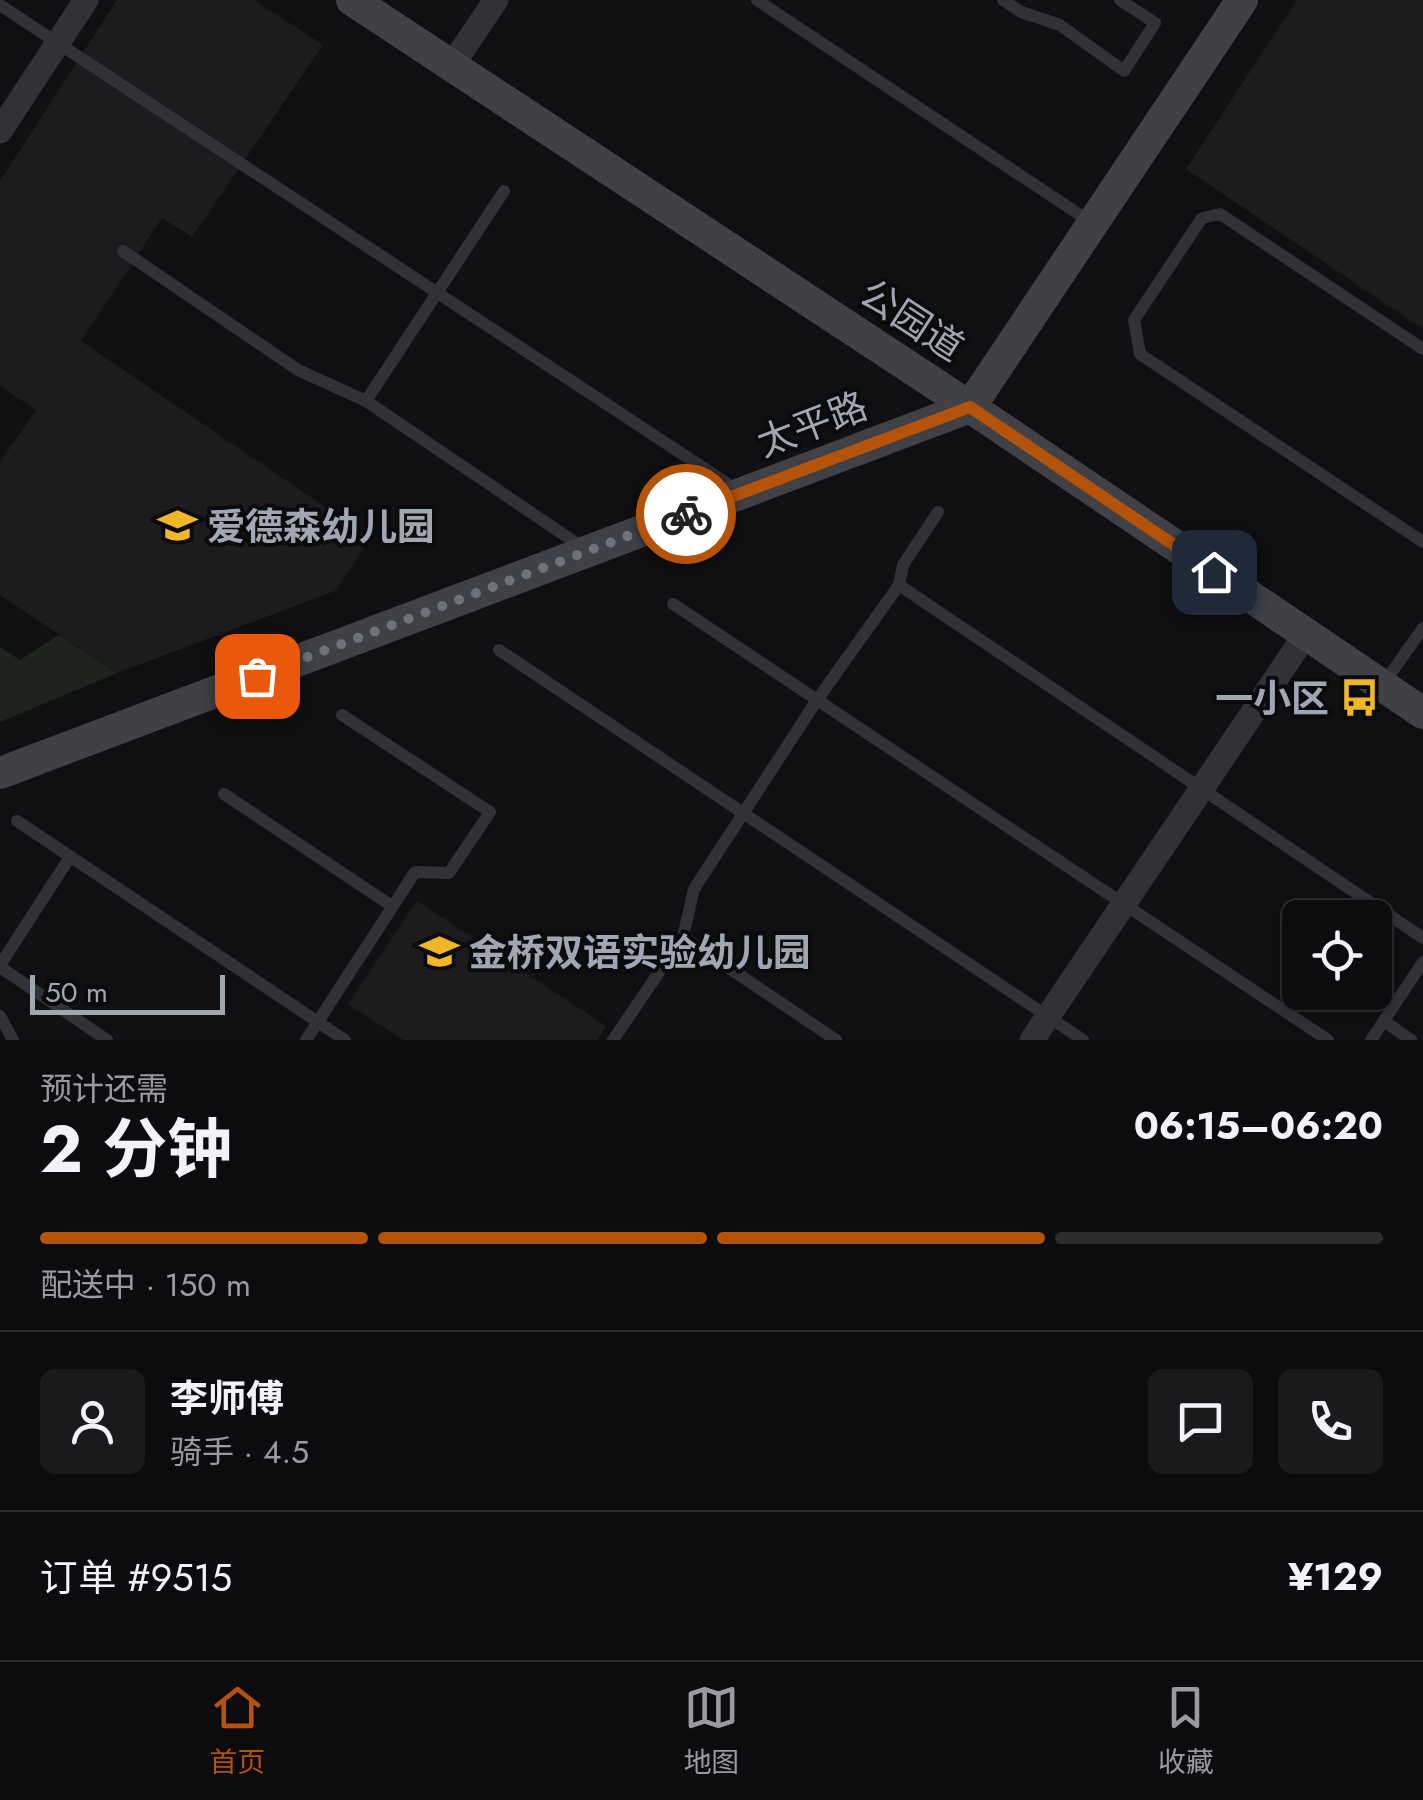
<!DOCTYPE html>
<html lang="zh">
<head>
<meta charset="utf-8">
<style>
  :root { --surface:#0c0c0e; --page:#1a1a1c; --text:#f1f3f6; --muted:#9a9b9e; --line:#2c2c2e; --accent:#b45309 }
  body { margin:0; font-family:Jost,"Noto Sans SC",sans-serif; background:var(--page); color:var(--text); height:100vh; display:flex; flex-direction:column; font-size:38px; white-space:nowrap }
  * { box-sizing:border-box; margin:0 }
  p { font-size:32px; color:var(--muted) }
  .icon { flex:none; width:55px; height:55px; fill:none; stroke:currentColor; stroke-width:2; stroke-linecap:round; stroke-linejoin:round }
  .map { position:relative; height:1040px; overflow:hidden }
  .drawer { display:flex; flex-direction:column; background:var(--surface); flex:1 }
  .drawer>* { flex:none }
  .controls { position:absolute; left:1282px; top:900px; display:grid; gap:20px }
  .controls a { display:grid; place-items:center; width:110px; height:110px; border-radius:15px; background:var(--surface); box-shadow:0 5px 15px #0003,0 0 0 2px var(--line); font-size:50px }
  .scale { position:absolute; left:30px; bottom:25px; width:195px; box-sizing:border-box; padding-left:10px; border:5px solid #a1a6b3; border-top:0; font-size:28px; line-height:35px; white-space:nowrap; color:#a1a6b3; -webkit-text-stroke:8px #0b0b0d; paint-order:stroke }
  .pin { position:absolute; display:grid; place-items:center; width:85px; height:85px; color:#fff; margin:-42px; border-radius:20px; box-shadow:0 5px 15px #0006 }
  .courier { position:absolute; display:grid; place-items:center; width:100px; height:100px; margin:-50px; border:8px solid #b45309; border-radius:50%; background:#fff; color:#222; box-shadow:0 2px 12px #0007 }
  .overview em { font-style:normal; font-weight:700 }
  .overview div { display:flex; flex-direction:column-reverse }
  .overview { display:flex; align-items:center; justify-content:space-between; height:170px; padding:0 40px }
  h1 { font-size:65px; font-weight:700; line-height:75px }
  .bar { display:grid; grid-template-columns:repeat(4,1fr); gap:15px 10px; align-content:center; height:120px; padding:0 40px }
  .bar i { height:12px; border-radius:8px; background:var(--line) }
  .bar .on { background:var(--accent) }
  .bar p { grid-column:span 4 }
  .line { display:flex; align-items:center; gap:25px; padding:0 40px; border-top:2px solid var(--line) }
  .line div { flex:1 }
  .round { display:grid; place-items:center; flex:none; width:105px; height:105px; border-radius:15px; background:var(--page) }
  .tab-bar { display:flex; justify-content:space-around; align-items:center; height:140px; border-top:2px solid var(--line); background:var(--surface); font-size:28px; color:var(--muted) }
  .tab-bar a { display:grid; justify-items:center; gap:5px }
  .tab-bar .on { color:var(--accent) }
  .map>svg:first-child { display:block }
</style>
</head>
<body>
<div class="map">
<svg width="1423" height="1040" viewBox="0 0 1423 1040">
  <rect width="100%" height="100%" fill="#101012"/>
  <g fill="#1c1c1f">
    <path d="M 117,0 L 254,0 L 323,45 L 192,237 L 162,218 L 81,341 L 371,538 L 335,591 L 117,673 L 0,595 L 0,462 L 36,410 L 0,386 L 0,181 Z"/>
    <path d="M 1297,0 L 1423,0 L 1423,329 L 1186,169 Z"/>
    <path d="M 417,901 L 606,1026 L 597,1040 L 403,1040 L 348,1004 Z"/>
  </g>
  <path fill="#1d241e" d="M 59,635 L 117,673 L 0,722 L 0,647 L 20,660 Z"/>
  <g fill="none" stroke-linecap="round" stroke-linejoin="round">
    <g stroke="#313237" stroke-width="12">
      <path d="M 757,0 L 1092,223"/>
      <path d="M 1003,0 L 1021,12 L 1060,25 L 1124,71 L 1155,23 L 1120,0"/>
      <path d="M 0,5 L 737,490"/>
      <path d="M 123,251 L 298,370 L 366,401 L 582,547"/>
      <path d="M 1423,349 L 1220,214 L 1202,218 L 1134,320 L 1140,354 L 1423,542"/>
      <path d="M 366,401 L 504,191"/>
      <path d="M 899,585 L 1423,938"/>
      <path d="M 673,604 L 1328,1040"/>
      <path d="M 499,650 L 1083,1040"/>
      <path d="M 1384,683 L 1423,628"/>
      <path d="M 224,794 L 392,906"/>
      <path d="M 17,821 L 345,1040"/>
      <path d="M 683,937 L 836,1040"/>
      <path d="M 0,965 L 70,857"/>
      <path d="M 0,967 L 107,1040"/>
      <path d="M 0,1016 L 13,1040"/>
      <path d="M 1384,1021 L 1411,1040"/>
      <path d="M 306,1040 L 415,872 L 449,873 L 490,812 L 342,715"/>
      <path d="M 613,1040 L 683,937 L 694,889 L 817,700 L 899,585 L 903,565 L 938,512"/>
      <path d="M 1371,1040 L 1423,962"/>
    </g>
    <g stroke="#313237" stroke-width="25">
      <path d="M 452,65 L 496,0"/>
      <path d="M 0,131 L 86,0"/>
      <path d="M 1032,1040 L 1306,634"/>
    </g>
    <g stroke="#3f4147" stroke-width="32">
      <path d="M 352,0 L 970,407 L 1423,713"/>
      <path d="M 0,773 L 970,407 L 1242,0"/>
    </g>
  </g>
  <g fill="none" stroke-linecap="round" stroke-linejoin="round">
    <path stroke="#6e727b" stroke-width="10" stroke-dasharray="0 18" d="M 257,676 L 686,514"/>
    <path stroke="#b45309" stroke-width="12" d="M 686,514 L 970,407 L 1214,572"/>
  </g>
  <defs>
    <symbol id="school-bare" viewBox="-9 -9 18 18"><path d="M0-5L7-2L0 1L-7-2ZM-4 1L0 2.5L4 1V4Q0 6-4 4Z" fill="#f1b729" stroke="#0b0b0d" stroke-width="2.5" paint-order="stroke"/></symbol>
    <symbol id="bus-bare" viewBox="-9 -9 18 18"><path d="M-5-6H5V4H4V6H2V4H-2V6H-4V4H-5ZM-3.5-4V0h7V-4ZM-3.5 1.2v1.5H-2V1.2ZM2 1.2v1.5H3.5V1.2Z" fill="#f1b729" stroke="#0b0b0d" stroke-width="2.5" paint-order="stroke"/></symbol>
  </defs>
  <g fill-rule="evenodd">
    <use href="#school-bare" x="150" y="498" width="55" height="55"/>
    <use href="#bus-bare" x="1332" y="670" width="55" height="55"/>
    <use href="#school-bare" x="412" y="924" width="55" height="55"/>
  </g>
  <g text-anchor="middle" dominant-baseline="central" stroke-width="8" stroke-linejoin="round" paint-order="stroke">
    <g font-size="38" fill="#a1a6b3" stroke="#0b0b0d">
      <text transform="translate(912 320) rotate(33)">公园道</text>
      <text transform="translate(812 424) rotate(-21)">太平路</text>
    </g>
    <g font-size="38" font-weight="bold" fill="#a1a6b3" stroke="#0b0b0d" text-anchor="start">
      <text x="207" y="526">爱德森幼儿园</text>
      <text x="1329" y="698" text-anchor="end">一小区</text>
      <text x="469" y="952">金桥双语实验幼儿园</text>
    </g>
  </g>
</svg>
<div class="controls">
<a><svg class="icon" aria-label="locate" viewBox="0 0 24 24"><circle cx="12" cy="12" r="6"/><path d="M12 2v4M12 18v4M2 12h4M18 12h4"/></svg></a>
</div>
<div class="scale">50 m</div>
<div class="pin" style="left:257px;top:676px;background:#ea580c"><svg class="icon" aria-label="bag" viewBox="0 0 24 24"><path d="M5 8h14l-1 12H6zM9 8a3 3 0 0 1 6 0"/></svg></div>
<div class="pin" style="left:1214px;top:572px;background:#1f2937"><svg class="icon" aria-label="home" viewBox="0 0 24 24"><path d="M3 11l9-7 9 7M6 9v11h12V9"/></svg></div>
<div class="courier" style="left:686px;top:514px"><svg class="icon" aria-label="bike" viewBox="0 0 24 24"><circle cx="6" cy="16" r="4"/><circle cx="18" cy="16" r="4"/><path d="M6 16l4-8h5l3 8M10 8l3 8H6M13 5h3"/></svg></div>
</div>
<section class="drawer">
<div class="overview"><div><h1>2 分钟</h1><p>预计还需</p></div><em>06:15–06:20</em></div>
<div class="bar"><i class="on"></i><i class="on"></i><i class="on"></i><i></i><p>配送中 · 150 m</p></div>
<div class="line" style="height:180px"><a class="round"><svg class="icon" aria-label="person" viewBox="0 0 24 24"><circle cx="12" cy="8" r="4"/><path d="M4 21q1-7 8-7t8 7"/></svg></a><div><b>李师傅</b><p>骑手 · 4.5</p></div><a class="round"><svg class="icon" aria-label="chat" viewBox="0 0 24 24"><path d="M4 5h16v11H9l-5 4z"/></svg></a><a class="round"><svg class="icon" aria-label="phone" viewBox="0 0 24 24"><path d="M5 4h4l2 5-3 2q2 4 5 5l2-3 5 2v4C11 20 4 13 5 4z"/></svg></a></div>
<div class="line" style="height:130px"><div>订单 #9515</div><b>¥129</b></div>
</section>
<nav class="tab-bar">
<a class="on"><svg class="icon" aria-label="home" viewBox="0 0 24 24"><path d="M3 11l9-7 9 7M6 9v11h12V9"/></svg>首页</a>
<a><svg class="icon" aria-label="map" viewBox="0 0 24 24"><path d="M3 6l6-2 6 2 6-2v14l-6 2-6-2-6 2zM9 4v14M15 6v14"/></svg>地图</a>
<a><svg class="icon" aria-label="saved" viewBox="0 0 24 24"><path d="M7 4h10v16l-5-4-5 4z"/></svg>收藏</a>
</nav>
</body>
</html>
